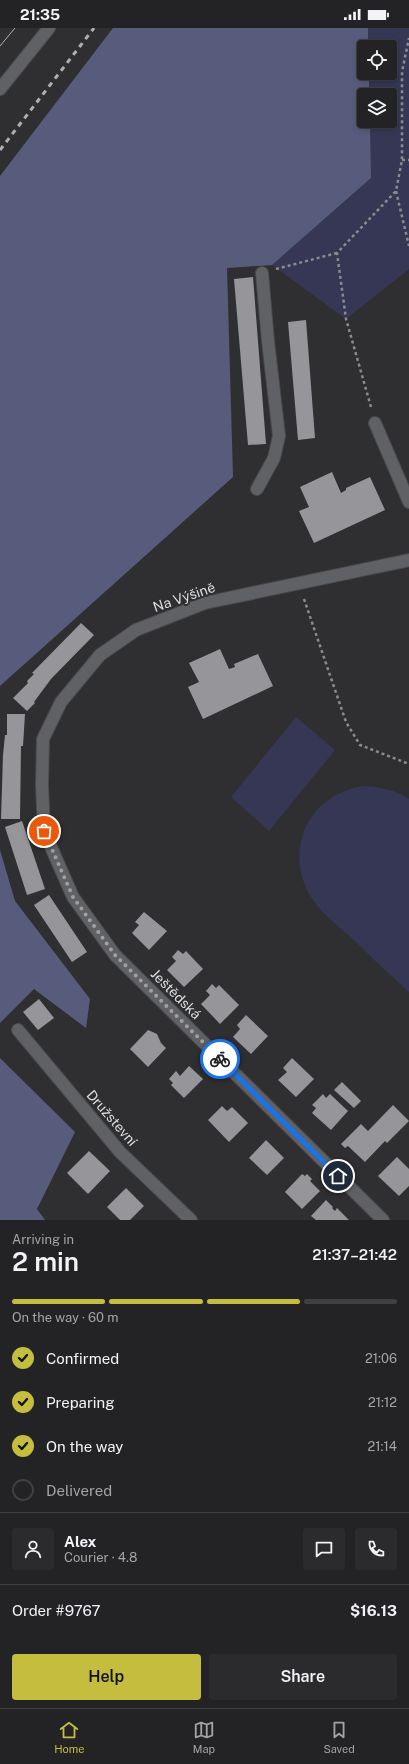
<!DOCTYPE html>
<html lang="en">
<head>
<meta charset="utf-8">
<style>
  :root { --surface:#232326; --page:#2b2b2e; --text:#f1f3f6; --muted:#a3a4a7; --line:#404043; --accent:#c4bd3e }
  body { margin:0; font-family:"Public Sans",sans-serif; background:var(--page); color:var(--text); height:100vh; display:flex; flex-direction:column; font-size:15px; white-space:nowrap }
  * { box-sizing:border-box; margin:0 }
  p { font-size:13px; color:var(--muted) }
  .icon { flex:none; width:22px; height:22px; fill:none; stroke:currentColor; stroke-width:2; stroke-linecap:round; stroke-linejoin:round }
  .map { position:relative; height:1192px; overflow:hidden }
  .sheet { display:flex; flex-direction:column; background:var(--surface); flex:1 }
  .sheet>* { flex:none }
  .fabs { position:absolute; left:357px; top:12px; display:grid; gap:8px }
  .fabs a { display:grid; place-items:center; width:40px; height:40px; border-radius:4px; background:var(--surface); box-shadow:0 2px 6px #0003,0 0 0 1px var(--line); font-size:20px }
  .pin { position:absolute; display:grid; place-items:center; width:34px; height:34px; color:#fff; margin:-17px; border:2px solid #fff; border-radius:50%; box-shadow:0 1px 4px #0007 }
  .courier { position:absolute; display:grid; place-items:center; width:40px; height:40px; margin:-20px; border:3px solid #1a73e8; border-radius:50%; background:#fff; color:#222; box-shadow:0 1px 5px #0007 }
  .head em { font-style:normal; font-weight:600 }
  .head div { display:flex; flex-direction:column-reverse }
  .head { display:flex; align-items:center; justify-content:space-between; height:68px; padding:0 12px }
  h1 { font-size:26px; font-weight:600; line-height:30px }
  .bar { display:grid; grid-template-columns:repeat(4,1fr); gap:6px 4px; align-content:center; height:48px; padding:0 12px }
  .bar i { height:5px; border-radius:3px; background:var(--line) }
  .bar .current { background:var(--accent) }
  .bar p { grid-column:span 4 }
  .line { display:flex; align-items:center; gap:10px; padding:0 12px; border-top:1px solid var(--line) }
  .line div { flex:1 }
  .round { display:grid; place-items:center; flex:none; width:42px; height:42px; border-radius:4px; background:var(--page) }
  ol { padding:0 12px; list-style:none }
  li { display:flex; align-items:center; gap:12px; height:44px }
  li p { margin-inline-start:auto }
  li .icon { padding:4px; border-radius:50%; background:var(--accent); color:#111; stroke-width:4 }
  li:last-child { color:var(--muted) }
  li i { width:22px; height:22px; border:2px solid var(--line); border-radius:50% }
  .button { display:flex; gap:8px; margin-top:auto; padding:8px 12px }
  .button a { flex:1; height:46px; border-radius:4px; background:var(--accent); color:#111; font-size:16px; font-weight:600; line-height:46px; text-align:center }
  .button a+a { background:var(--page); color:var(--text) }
  .status { display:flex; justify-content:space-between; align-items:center; height:28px; padding:0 20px; background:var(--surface); direction:ltr }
  .status svg { height:11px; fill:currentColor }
  .tab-bar { display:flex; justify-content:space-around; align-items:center; height:56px; border-top:1px solid var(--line); background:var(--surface); font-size:11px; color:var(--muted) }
  .tab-bar a { display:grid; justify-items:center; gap:2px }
  .tab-bar .current { color:var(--accent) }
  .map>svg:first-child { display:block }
</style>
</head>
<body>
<div class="status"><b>21:35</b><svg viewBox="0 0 49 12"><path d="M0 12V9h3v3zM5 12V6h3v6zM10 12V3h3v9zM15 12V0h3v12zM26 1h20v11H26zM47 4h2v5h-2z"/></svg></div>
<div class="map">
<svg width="409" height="1192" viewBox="0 0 409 1192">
  <rect width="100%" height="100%" fill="#2f2f32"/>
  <g fill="#353754">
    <path d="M 368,0 L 409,0 L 409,241 L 346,291 L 272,237 L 371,150 L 370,93 L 390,93 L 390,67 L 369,67 L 369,45 L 390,45 L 390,19 L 368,19 Z"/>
    <path d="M 296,689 L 335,722 L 269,803 L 231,769 Z"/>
    <path d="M 362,758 C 381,759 393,761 409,771 L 409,964 C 391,948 373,931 356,914 C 343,902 327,890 316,876 C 299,855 294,823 306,799 C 317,775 338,763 362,758 Z"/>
  </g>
  <g fill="#585c7c">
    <path d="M 113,0 L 368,0 L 368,19 L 364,19 L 364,45 L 369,45 L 369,67 L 364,67 L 364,93 L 370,93 L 371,150 L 272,237 L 227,240 L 233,449 L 0,658 L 0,148 Z"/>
    <path d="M 0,822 L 15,873 L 90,971 L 86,1000 L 34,961 L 0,995 Z"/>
    <path d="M 0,1030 L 75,1104 L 37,1181 L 45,1192 L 0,1192 Z"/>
  </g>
  <g fill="#96969a">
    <path d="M 253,249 L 266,416 L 248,417 L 234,251 Z"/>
    <path d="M 306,292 L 315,410 L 298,412 L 288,294 Z"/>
    <path d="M 332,444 L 341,465 L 346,462 L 346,460 L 370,449 L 385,482 L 314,515 L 299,483 L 309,479 L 300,459 Z"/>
    <path d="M 81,595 L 94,607 L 51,651 L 34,674 L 35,675 L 27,683 L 13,670 L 28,655 L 27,653 L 34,646 L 32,645 Z"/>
    <path d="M 220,621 L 229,641 L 235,639 L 234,636 L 258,626 L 273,658 L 203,691 L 188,659 L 199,654 L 189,635 Z"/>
    <path d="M 7,686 L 25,686 L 23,718 L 21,718 L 20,791 L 1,791 L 3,727 L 5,707 L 7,707 Z"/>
    <path d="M 22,793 L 45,861 L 27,867 L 5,799 Z"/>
    <path d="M 49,867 L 87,924 L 72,934 L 34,877 Z"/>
    <path d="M 144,884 L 167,903 L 149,922 L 132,905 L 139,897 L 135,894 Z"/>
    <path d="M 178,922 L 183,926 L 186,923 L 203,941 L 184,959 L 167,942 L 176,933 L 172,929 Z"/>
    <path d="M 212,956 L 216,960 L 219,957 L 239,977 L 220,996 L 201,976 L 210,967 L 206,963 Z"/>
    <path d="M 39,971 L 54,990 L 38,1002 L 23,984 Z"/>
    <path d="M 246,987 L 268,1008 L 251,1026 L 233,1009 L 240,1001 L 237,997 Z"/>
    <path d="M 148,1002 L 157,1006 L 161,1015 L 166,1020 L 148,1039 L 130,1021 Z"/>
    <path d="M 292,1030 L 314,1051 L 296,1069 L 278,1052 L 287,1044 L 283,1040 Z"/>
    <path d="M 189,1038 L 203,1051 L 184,1070 L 171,1057 L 173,1055 L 169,1051 L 176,1043 L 180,1048 Z"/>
    <path d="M 342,1054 L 361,1073 L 354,1080 L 334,1062 Z"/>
    <path d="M 323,1066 L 326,1070 L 330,1066 L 348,1083 L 331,1102 L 312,1085 L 316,1080 L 312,1077 Z"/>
    <path d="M 393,1077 L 409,1093 L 387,1115 L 385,1113 L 365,1134 L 348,1118 L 345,1120 L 341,1116 L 361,1096 L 368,1103 Z"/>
    <path d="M 222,1078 L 227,1083 L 232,1079 L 248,1095 L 229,1114 L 208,1092 Z"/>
    <path d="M 266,1112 L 284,1130 L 267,1147 L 249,1130 Z"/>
    <path d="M 89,1123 L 110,1143 L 88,1166 L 67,1145 Z"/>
    <path d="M 397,1129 L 409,1141 L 409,1158 L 399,1168 L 378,1148 Z"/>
    <path d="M 302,1146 L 305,1148 L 307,1146 L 312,1151 L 310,1153 L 320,1163 L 302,1181 L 285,1164 Z"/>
    <path d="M 126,1160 L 144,1178 L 130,1192 L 120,1192 L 107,1179 Z"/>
    <path d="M 326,1172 L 333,1179 L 332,1180 L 335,1183 L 337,1180 L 349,1192 L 316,1192 L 311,1188 Z"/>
  </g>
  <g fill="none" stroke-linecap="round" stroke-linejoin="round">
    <defs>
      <g id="minor">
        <path d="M 0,61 L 49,0"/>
        <path d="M 375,395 L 409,474"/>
        <path d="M 257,461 L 274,430 L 279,408 L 268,313 L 262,245"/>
        <path d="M 18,1002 L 120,1124 L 191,1192"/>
        <path d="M 383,1192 L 115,927 L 73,869 L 44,803 L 42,757 L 43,711 L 61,674 L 100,627 L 136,602 L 205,575 L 409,532"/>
      </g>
    </defs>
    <use href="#minor" stroke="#4a4a4d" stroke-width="14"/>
    <g stroke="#8b8b8e" stroke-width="2.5" stroke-dasharray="3 3" stroke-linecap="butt">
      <path d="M 402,132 L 409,132"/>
      <path d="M 396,163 L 409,218"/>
      <path d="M 276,241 L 337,225"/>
      <path d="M 371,379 L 346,291 L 337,225 L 396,163 L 402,132 L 402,44 L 409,10"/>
      <path d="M 304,571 L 346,694 L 360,717 L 409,736"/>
    </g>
    <use href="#minor" stroke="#606164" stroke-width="12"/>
    <path stroke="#b0b0b3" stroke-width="1" d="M 0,18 L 15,0"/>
    <path stroke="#b0b0b3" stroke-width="3" stroke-dasharray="5 5" stroke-linecap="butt" d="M 0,122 L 94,0"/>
  </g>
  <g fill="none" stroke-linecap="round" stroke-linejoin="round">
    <path stroke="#a0a0a2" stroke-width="4" stroke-dasharray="0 7.2" d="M 44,803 L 73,869 L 115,927 L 220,1031"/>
    <path stroke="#1a73e8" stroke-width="5" d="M 220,1031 L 338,1148"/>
  </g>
  <g text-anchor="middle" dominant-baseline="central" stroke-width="4" stroke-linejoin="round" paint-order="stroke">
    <g font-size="14" fill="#dddddf" stroke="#2f2f32">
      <text transform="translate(184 569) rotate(-19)">Na Výšině</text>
      <text transform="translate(176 966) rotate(45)">Ještědská</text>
      <text transform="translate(112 1090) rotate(49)">Družstevní</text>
    </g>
  </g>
</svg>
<div class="fabs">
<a><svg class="icon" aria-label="locate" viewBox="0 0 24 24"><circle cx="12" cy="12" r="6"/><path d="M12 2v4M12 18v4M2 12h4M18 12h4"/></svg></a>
<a><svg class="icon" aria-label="layers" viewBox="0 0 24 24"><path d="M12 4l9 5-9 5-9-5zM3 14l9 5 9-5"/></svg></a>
</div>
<div class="pin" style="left:44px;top:803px;background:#ea580c"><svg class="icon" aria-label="bag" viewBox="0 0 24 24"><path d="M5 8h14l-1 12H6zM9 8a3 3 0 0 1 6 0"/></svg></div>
<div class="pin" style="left:338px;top:1148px;background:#1f2937"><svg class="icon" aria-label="home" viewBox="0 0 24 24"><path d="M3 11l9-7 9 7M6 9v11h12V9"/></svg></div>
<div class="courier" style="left:220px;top:1031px"><svg class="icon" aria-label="bike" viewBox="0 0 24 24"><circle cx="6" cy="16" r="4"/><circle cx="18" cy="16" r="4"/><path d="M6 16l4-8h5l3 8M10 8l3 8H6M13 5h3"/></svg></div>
</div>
<section class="sheet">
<div class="head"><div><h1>2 min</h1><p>Arriving in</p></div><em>21:37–21:42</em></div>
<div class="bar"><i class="current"></i><i class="current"></i><i class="current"></i><i></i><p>On the way · 60 m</p></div>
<ol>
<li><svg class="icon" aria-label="check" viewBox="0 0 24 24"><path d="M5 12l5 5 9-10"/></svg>Confirmed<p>21:06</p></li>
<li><svg class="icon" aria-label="check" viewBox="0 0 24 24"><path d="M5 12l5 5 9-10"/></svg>Preparing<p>21:12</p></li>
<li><svg class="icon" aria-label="check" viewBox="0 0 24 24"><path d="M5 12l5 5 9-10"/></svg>On the way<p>21:14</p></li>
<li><i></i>Delivered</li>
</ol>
<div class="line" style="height:72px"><a class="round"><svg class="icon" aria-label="person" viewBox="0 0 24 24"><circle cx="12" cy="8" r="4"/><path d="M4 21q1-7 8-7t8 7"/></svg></a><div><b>Alex</b><p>Courier · 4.8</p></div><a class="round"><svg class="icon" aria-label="chat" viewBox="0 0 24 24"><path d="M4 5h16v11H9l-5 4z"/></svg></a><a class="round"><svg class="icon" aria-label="phone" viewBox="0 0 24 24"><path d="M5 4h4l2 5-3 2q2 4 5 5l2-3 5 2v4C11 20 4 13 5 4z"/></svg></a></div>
<div class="line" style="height:52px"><div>Order #9767</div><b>$16.13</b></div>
<div class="button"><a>Help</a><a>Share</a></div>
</section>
<nav class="tab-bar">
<a class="current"><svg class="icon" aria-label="home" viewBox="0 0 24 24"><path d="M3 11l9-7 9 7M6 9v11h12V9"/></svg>Home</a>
<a><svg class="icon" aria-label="map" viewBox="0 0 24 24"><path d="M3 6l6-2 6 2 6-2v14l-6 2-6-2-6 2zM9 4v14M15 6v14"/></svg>Map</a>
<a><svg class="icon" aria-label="saved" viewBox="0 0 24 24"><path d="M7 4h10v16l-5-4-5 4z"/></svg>Saved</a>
</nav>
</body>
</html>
